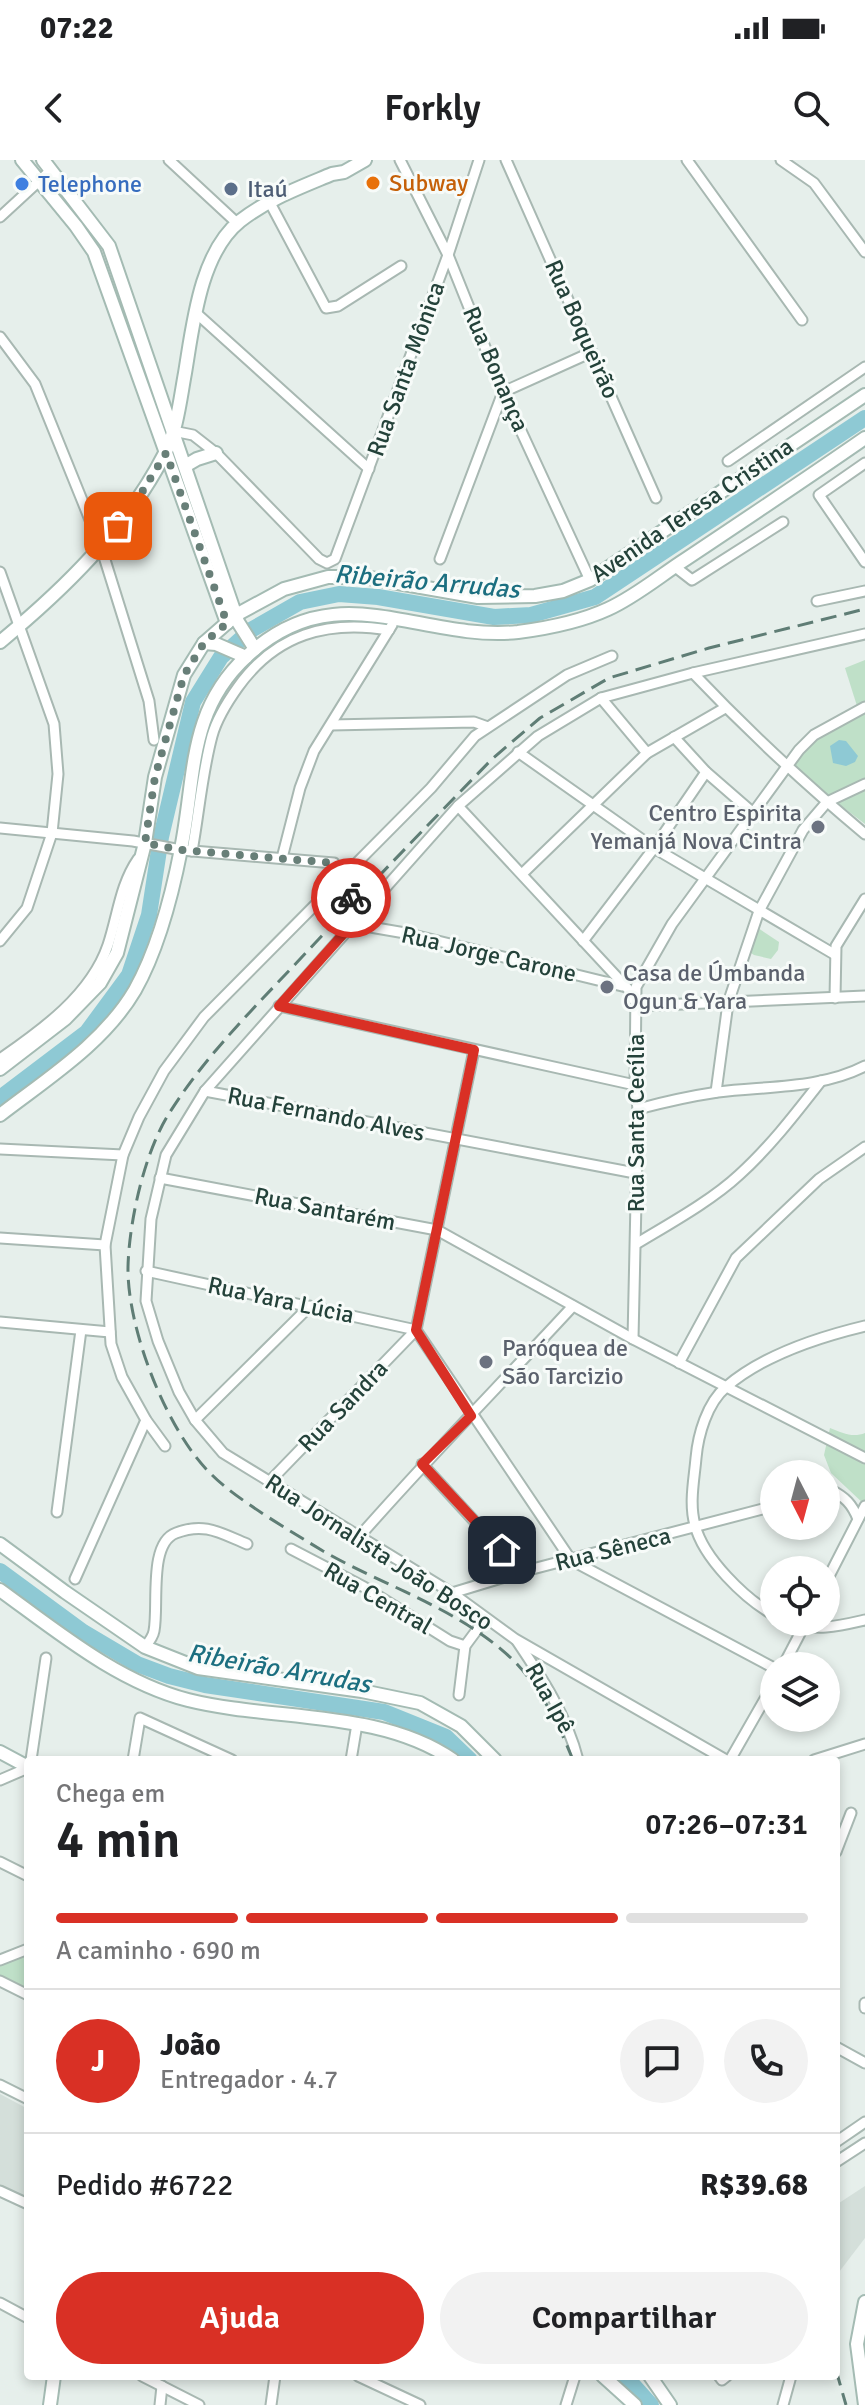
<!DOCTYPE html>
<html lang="pt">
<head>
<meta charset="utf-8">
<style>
  :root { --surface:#fff; --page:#f2f2f2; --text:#202124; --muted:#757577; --line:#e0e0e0; --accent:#d93025 }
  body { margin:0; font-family:Signika,sans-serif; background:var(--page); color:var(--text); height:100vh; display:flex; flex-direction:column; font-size:30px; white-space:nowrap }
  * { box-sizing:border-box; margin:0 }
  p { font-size:26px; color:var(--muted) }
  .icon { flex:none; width:44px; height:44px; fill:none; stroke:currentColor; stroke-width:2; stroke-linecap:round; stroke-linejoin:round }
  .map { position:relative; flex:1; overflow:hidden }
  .details { position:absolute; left:24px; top:1596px; width:816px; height:624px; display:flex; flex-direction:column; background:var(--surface); border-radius:8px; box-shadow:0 4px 12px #0003 }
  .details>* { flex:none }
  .needle { width:52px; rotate:174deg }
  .controls { position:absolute; left:760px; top:1300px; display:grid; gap:16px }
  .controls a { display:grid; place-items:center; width:80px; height:80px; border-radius:50%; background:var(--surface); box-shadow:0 4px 12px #0003; font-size:40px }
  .pin { position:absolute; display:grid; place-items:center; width:68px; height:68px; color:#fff; margin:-34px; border-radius:16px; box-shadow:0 4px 12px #0006 }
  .courier { position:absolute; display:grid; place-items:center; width:80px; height:80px; margin:-40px; border:6px solid #d93025; border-radius:50%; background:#fff; color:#222; box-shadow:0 2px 10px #0007 }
  .headline em { font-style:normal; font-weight:600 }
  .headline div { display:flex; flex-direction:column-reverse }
  .headline { display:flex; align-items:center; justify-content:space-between; height:136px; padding:0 32px }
  h1 { font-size:52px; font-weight:600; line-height:60px }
  .bar { display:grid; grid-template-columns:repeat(4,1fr); gap:12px 8px; align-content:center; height:96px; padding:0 32px }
  .bar i { height:10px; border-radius:6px; background:var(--line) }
  .bar .current { background:var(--accent) }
  .bar p { grid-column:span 4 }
  .line { display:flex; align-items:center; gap:20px; padding:0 32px; border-top:2px solid var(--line) }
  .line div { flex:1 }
  .round { display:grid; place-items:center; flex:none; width:84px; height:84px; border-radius:42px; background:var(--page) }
  .button { display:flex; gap:16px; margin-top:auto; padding:16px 32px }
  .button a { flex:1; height:92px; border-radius:48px; background:var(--accent); color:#fff; font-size:32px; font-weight:600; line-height:92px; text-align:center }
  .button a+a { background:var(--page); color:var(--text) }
  .status { display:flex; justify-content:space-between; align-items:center; height:56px; padding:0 40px; background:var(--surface); direction:ltr }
  .status svg { height:22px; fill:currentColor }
  header { display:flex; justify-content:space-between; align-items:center; height:104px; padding:0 32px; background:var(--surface); font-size:36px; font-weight:600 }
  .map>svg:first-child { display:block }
</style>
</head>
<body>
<div class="status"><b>07:22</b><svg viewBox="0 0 49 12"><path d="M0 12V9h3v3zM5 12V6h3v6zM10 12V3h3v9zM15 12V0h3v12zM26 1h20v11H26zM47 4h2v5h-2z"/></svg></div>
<header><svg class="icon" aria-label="back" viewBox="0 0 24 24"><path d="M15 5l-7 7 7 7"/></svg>Forkly<svg class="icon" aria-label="search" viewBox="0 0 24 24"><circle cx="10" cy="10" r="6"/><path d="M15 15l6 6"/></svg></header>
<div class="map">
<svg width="865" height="2245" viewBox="0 0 865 2245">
  <rect width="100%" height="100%" fill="#e6efeb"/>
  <g fill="#d4dfda">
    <path d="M 0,1934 L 28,1949 L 28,2039 L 0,2025 Z"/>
    <path d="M 865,2026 L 865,2078 L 836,2116 L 836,2045 Z"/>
  </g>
  <g fill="#bfe0c8">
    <path d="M 865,500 L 865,544 L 857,546 L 845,508 Z"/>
    <path d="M 865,549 L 865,619 L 829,636 L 792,606 L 817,577 Z"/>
    <path d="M 865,627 L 865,664 L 835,641 Z"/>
    <path d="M 758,768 L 779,782 L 778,790 L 771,799 L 754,795 L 748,791 Z"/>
    <path d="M 830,1268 C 842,1273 853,1278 865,1273 L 865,1345 L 831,1313 L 824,1295 Z"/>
    <path d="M 28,1793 L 28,1832 L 0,1818 L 0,1803 Z"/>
  </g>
  <path fill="#8ec9d4" d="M 839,580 L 846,581 L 858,596 L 855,602 L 846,606 L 833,603 L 830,586 Z"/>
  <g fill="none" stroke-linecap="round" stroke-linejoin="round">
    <g stroke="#8ec9d4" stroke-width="16">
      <path d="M 0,938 L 87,872 L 129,815 L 149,755 L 161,677 L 193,542 L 221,497 L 251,470 L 300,442 L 339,434 L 378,437 L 494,457 L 531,455 L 595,437 L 865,258"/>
      <path d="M 0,1411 L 83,1472 L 137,1504 L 169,1516 L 205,1525 L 384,1552 L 446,1577 L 470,1600"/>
      <path d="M 625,2216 L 651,2245"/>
    </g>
    <defs>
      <g id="street">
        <path d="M 169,0 L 237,63"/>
        <path d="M 400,0 L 448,95 L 503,232 L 590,420"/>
        <path d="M 506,0 L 656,338"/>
        <path d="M 687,0 L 802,160"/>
        <path d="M 781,0 L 814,23 L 865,92"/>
        <path d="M 269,41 L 326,148 L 338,146 L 401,106"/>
        <path d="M 0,57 L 51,10"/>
        <path d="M 195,152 L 369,309"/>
        <path d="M 0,177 L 35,224 L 101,387 L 149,541 L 154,580"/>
        <path d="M 173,271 L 193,275 L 216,293 L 319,399 L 327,403 L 335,399 L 448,95 L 479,0"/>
        <path d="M 728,301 L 865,207"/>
        <path d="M 865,303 L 819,335 L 865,402"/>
        <path d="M 440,399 L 503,232 L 592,192"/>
        <path d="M 674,406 L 692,420 L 783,362"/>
        <path d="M 0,412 L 54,564 L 58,614 L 52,673 L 27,748 L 0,781"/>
        <path d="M 817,441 L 865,431"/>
        <path d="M 693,513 C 747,570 805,624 865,674"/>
        <path d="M 601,538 L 647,593"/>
        <path d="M 331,565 L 474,562 L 488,567"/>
        <path d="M 674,577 L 706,612 L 752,652"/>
        <path d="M 518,592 L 654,688 L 834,794"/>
        <path d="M 458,646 L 628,829 L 637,846 L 865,836"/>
        <path d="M 0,668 L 133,681 L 181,690 L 334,703 L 353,743 L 362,753"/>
        <path d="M 192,691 C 199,653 202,613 212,576 C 217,558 228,541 238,527 C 276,474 327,460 389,470"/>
        <path d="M 282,698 L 300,628 L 314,591 L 392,465"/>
        <path d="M 522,714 L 647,593 L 725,548"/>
        <path d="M 353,764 L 405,773 L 622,826"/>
        <path d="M 583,781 L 654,688 L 706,612"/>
        <path d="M 835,838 L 836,786 L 865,739"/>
        <path d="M 279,846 L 635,925"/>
        <path d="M 474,890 L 416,1170 L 571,1400 L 774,1508"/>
        <path d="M 0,899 C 42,870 91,835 108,785 C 118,755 120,725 138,699"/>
        <path d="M 205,931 L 635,1013"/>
        <path d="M 716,932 L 728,843 L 759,751 L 803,670 L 827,642 L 865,624"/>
        <path d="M 638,949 C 664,942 691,936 718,932 C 766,926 821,929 865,906"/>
        <path d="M 0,989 L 123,995"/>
        <path d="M 160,1018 L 437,1070 L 633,1179 L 865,1298"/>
        <path d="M 0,1078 L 105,1085"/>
        <path d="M 636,1084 C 669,1064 711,1041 739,1015 C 770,987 796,953 821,921"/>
        <path d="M 146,1111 L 416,1170"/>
        <path d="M 0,1162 L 110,1172"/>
        <path d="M 633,1179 L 638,949 L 635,925 L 636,827 L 672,764 L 799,590 L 814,575 L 865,547"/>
        <path d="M 679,1203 L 736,1098 L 819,1019 L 865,987"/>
        <path d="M 195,1260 L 310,1146"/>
        <path d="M 165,1286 L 146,1260 L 122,1217 L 111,1184 L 105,1085 L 123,995 L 139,957 L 164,911 L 204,857 L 431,628 L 475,576 L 567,515 L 612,496"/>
        <path d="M 422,1304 L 521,1412"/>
        <path d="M 270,1321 L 416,1170"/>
        <path d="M 826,1331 L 831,1330 C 845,1337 852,1344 858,1359"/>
        <path d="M 57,1352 L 81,1170"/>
        <path d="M 358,1378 C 428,1298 501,1224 573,1146"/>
        <path d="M 291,1389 L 364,1427 L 450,1481 L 465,1486"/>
        <path d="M 75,1419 L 146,1260"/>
        <path d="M 826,1422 L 865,1346"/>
        <path d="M 452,1433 L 521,1412 L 774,1346"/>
        <path d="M 774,1455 C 745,1439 703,1398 695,1365 C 689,1343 694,1321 696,1298 C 698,1275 707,1243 726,1227 C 763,1195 819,1177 865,1166"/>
        <path d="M 791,1462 C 816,1472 839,1466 865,1460"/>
        <path d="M 517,1481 C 542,1518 567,1556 578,1600"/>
        <path d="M 145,1487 C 149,1482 153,1477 154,1471 C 159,1446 148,1383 176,1373 C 205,1362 220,1373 247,1384"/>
        <path d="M 783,1506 L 806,1462"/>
        <path d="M 459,1535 L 465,1486 L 485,1459"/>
        <path d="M 31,1600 L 46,1498"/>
        <path d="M 133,1600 L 140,1558 L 232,1600"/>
        <path d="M 351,1600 L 357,1564"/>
        <path d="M 726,1600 L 515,1479 L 452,1433 L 223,1293 L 195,1260 L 179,1232 L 158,1181 L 146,1141 L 151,1059 L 166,995 L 205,931 L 458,646 L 538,576 L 601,538 L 693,513 L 865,474"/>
        <path d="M 730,1600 L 774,1523"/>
        <path d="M 814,1600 L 865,1584"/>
        <path d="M 0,1620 L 28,1608"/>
        <path d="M 836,1692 L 851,1653"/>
        <path d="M 0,1702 L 28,1716"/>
        <path d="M 0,1800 L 28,1789"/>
        <path d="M 0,1821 L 28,1835"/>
        <path d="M 865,1843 L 865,1848"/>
        <path d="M 836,1887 L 865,1903"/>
        <path d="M 0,1925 L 28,1939"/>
        <path d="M 836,1982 L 865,1962"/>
        <path d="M 836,2002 L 865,1983"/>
        <path d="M 0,2031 L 28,2044"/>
        <path d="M 0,2143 L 28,2158"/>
        <path d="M 142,2216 L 199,2245"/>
        <path d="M 358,2216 L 420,2245"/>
        <path d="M 719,2216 L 722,2220 L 727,2216"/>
        <path d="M 160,2245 L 162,2226"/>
        <path d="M 271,2245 L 275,2216"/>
        <path d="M 566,2245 L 575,2216"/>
        <path d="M 783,2245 L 791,2216"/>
      </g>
      <g id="secondary">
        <path d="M 22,0 L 76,66 L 94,92 L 227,463"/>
        <path d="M 43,0 L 109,86 L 238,462 L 255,489"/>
        <path d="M 185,306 L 197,299 L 216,293"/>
        <path d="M 0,482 C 63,430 126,369 164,295 C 177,271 180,240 185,213 C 193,165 200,93 240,61 C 268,39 301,27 332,14 L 344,12 L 365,0"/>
        <path d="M 204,483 L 216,484 L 246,497"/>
        <path d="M 0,909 L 65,859 L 100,823 L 117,793 L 145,683 L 155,617 L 184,515 L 204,483 L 236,455 L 284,429 L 328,417 L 364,417 L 478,437 L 535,436 L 563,431 L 590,420 L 865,235"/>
        <path d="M 0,955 C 48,918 104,883 135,830 C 158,789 172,735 181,689 C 196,616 187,551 247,496 C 337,412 419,482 518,472 C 549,468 580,462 608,449 C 635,437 661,415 686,399 C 746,359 806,319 865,278"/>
        <path d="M 0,1384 L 65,1432 L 145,1487 L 198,1508 L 362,1531 L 420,1543 L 461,1566 L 495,1600"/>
        <path d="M 0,1430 C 58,1472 118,1522 188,1540 C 272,1561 380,1549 453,1600"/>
        <path d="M 0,1592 L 28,1607"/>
        <path d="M 603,2216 L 635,2245"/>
        <path d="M 650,2216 L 670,2245"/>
        <path d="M 50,2245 L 54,2216"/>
        <path d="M 865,2245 L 857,2184 L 865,2142"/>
      </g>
    </defs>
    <use href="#street" stroke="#a8b8b2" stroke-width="13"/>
    <use href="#secondary" stroke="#a4bbb3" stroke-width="16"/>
    <use href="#street" stroke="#fff" stroke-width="9"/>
    <use href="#secondary" stroke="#fff" stroke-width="12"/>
    <g stroke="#5f7d75" stroke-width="3" stroke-dasharray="16 8" stroke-linecap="butt">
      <path d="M 573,1600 C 559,1565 541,1529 515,1502 C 463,1450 386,1427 323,1391 C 292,1372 237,1340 212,1315 C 167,1272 127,1169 128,1107 C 129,1061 145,990 170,952 C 206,895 255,847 301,798 C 364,731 428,665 492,599 L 540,558 L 609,518 L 709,488 L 865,449"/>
      <path d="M 836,2210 L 846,2245"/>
    </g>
  </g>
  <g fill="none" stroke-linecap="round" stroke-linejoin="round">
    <path stroke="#687f78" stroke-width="8" stroke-dasharray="0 14.4" d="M 118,366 L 134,345 L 166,293 L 227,463 L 204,483 L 184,515 L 155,617 L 145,683 L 181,690 L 334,703 L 351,738"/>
    <path stroke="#d93025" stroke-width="10" d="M 351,738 L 362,753 L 279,846 L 474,890 L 416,1170 L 471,1256 L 422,1304 L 502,1390"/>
  </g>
  <circle fill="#e8710a" stroke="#f7fbf9" stroke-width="3" cx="373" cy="23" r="8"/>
  <circle fill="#3f7fe0" stroke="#f7fbf9" stroke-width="3" cx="22" cy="24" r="8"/>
  <circle fill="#5c6f8a" stroke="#f7fbf9" stroke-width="3" cx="231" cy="29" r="8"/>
  <g fill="#6b7280" stroke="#f7fbf9" stroke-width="3">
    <circle cx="818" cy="667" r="8"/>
    <circle cx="607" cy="827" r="8"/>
    <circle cx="486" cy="1202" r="8"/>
  </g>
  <g text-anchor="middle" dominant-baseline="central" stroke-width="6" stroke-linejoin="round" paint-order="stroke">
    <g font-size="24" fill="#c56008" stroke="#f7fbf9" text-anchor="start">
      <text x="389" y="23">Subway</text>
    </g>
    <g font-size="24" fill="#366cbe" stroke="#f7fbf9" text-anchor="start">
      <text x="38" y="24">Telephone</text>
    </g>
    <g font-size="24" fill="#4e5e75" stroke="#f7fbf9" text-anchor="start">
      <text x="247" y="29">Itaú</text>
    </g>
    <g font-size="24" fill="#24423a" stroke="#f7fbf9">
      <text transform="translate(582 169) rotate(66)">Rua Boqueirão</text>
      <text transform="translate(406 209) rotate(-70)">Rua Santa Mônica</text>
      <text transform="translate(496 209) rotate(67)">Rua Bonança</text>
      <text transform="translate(692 350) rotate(-34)">Avenida Teresa Cristina</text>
      <text transform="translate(489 794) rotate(13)">Rua Jorge Carone</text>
      <text transform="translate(326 954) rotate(11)">Rua Fernando Alves</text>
      <text transform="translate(636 963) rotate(-90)">Rua Santa Cecília</text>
      <text transform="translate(325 1049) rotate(11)">Rua Santarém</text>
      <text transform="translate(281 1140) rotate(12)">Rua Yara Lúcia</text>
      <text transform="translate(343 1246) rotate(-46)">Rua Sandra</text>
      <text transform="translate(613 1389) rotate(-14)">Rua Sêneca</text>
      <text transform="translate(379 1392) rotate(33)">Rua Jornalista João Bosco</text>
      <text transform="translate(378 1438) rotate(30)">Rua Central</text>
      <text transform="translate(550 1538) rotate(61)">Rua Ipê</text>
    </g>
    <g font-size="24" fill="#5b616d" stroke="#f7fbf9" text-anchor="start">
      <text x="802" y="653" text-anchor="end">Centro Espirita<tspan x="802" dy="28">Yemanjá Nova Cintra</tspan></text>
      <text x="623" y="813">Casa de Úmbanda<tspan x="623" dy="28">Ogun &amp; Yara</tspan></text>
      <text x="502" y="1188">Paróquea de<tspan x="502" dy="28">São Tarcizio</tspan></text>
    </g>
    <g font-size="26" font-style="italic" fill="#1c6f80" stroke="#f7fbf9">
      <text transform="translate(427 422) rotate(5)">Ribeirão Arrudas</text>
      <text transform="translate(279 1509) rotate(10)">Ribeirão Arrudas</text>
    </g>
  </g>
</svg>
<div class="controls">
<a><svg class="needle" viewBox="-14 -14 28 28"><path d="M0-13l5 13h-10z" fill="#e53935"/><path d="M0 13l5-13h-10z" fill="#757577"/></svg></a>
<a><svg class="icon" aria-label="locate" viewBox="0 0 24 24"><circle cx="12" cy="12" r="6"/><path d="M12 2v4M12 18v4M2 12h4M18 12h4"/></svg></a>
<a><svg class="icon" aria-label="layers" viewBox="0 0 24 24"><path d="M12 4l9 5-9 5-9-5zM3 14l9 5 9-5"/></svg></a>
</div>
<div class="pin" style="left:118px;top:366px;background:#ea580c"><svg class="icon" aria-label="bag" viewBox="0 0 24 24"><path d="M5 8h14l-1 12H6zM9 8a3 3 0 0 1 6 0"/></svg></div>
<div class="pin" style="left:502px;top:1390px;background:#1f2937"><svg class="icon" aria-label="home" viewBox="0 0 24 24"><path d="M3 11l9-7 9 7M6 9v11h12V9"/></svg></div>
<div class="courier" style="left:351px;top:738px"><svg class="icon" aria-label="bike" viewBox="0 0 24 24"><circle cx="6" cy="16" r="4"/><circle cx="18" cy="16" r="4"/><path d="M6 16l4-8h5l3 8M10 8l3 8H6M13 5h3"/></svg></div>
<section class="details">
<div class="headline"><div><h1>4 min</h1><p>Chega em</p></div><em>07:26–07:31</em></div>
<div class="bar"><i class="current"></i><i class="current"></i><i class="current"></i><i></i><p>A caminho · 690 m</p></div>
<div class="line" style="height:144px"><b class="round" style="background:var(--accent);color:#fff">J</b><div><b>João</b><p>Entregador · 4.7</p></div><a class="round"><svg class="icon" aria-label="chat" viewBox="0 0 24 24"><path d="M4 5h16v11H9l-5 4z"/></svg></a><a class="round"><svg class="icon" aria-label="phone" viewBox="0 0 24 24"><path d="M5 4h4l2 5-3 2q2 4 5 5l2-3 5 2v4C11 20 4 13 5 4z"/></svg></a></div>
<div class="line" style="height:104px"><div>Pedido #6722</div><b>R$39.68</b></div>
<div class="button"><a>Ajuda</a><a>Compartilhar</a></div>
</section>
</div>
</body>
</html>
